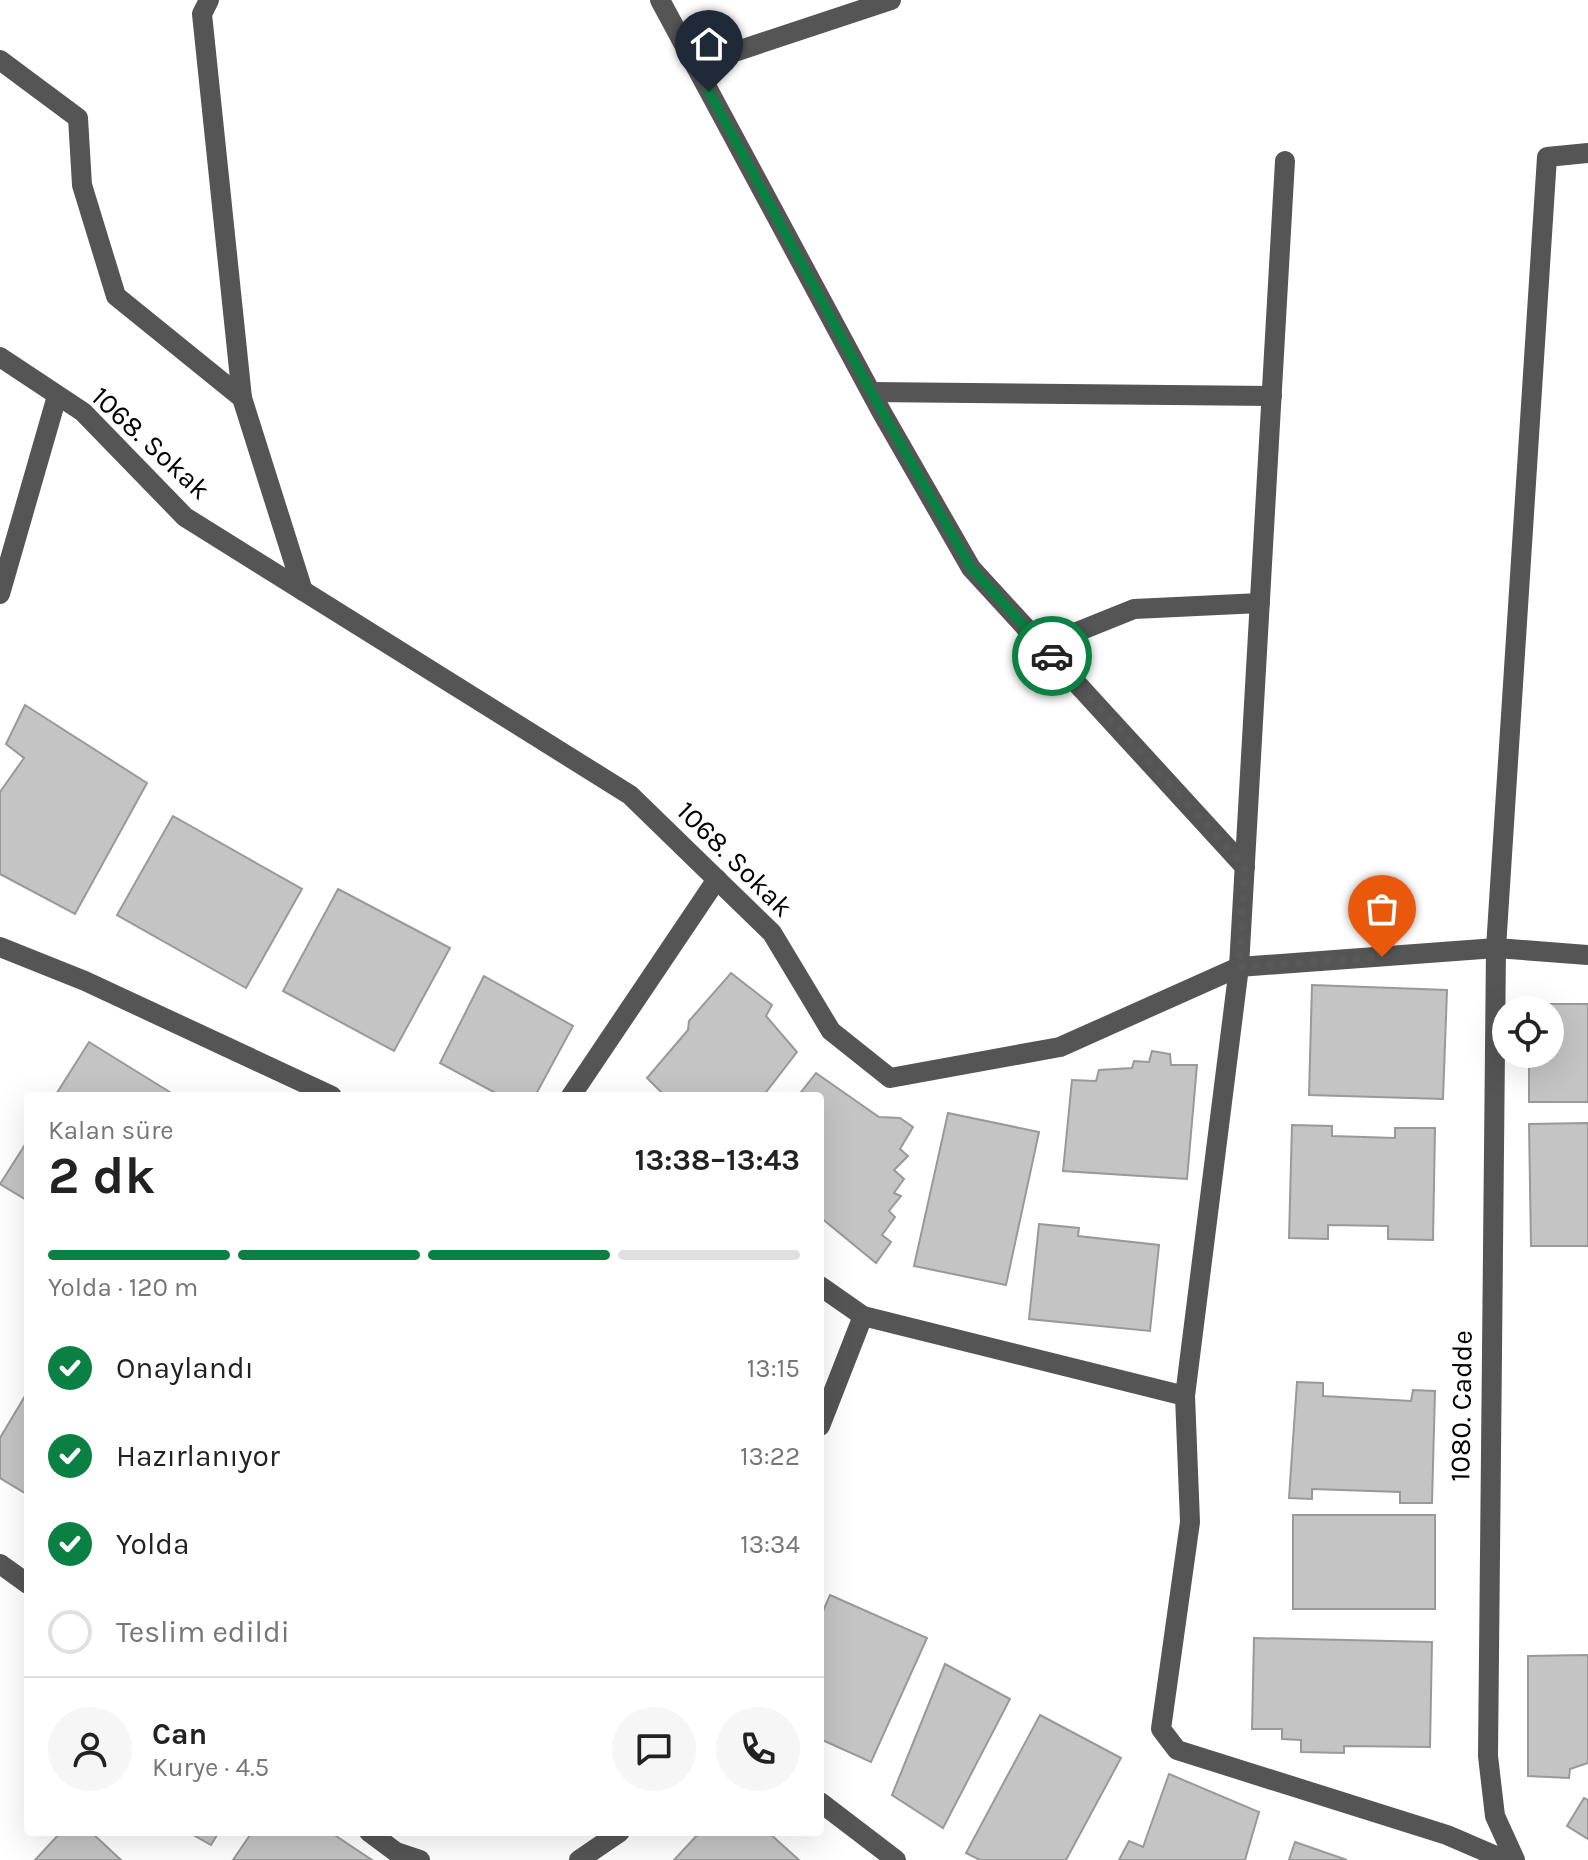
<!DOCTYPE html>
<html lang="tr">
<head>
<meta charset="utf-8">
<style>
  :root { --surface:#fff; --page:#f6f6f6; --text:#222; --muted:#767676; --line:#e0e0e0; --accent:#0b8043 }
  body { margin:0; font-family:Karla,sans-serif; background:var(--page); color:var(--text); height:100vh; display:flex; flex-direction:column; font-size:30px; white-space:nowrap }
  * { box-sizing:border-box; margin:0 }
  p { font-size:26px; color:var(--muted) }
  .icon { flex:none; width:44px; height:44px; fill:none; stroke:currentColor; stroke-width:2; stroke-linecap:round; stroke-linejoin:round }
  .map { position:relative; flex:1; overflow:hidden }
  .sheet { position:absolute; left:24px; top:1092px; width:800px; height:744px; display:flex; flex-direction:column; background:var(--surface); border-radius:8px; box-shadow:0 8px 32px #0002 }
  .sheet>* { flex:none }
  .fabs { position:absolute; left:1492px; top:996px; display:grid; gap:16px }
  .fabs a { display:grid; place-items:center; width:72px; height:72px; border-radius:50%; background:var(--surface); box-shadow:0 8px 32px #0002; font-size:40px }
  .pin { position:absolute; display:grid; place-items:center; width:68px; height:68px; color:#fff; margin:-82px -34px; border-radius:50% 50% 50% 0; rotate:-45deg; box-shadow:0 0 8px #0007 }
  .pin .icon { rotate:45deg }
  .courier { position:absolute; display:grid; place-items:center; width:80px; height:80px; margin:-40px; border:6px solid #0b8043; border-radius:50%; background:#fff; color:#222; box-shadow:0 2px 10px #0007 }
  .summary em { font-style:normal; font-weight:700 }
  .summary div { display:flex; flex-direction:column-reverse }
  .summary { display:flex; align-items:center; justify-content:space-between; height:136px; padding:0 24px }
  h1 { font-size:52px; font-weight:700; line-height:60px }
  .bar { display:grid; grid-template-columns:repeat(4,1fr); gap:12px 8px; align-content:center; height:96px; padding:0 24px }
  .bar i { height:10px; border-radius:6px; background:var(--line) }
  .bar .on { background:var(--accent) }
  .bar p { grid-column:span 4 }
  .line { display:flex; align-items:center; gap:20px; padding:0 24px; border-top:2px solid var(--line) }
  .line div { flex:1 }
  .round { display:grid; place-items:center; flex:none; width:84px; height:84px; border-radius:42px; background:var(--page) }
  ol { padding:0 24px; list-style:none }
  li { display:flex; align-items:center; gap:24px; height:88px }
  li p { margin-inline-start:auto }
  li .icon { padding:8px; border-radius:50%; background:var(--accent); color:#fff; stroke-width:4 }
  li:last-child { color:var(--muted) }
  li i { width:44px; height:44px; border:4px solid var(--line); border-radius:50% }
  .map>svg:first-child { display:block }
</style>
</head>
<body>
<div class="map">
<svg width="1588" height="1860" viewBox="0 0 1588 1860">
  <rect width="100%" height="100%" fill="#fff"/>
  <g fill="#c4c4c4" stroke="#999" stroke-width="2">
    <path d="M 25,705 L 147,783 L 75,914 L 0,874 L 0,792 L 24,758 L 6,744 Z"/>
    <path d="M 173,816 L 302,889 L 246,988 L 117,915 Z"/>
    <path d="M 338,889 L 450,948 L 394,1051 L 283,991 Z"/>
    <path d="M 731,973 L 772,1005 L 766,1016 L 797,1052 L 763,1096 L 665,1096 L 647,1078 L 688,1030 L 689,1021 Z"/>
    <path d="M 484,976 L 573,1026 L 535,1096 L 501,1096 L 440,1063 Z"/>
    <path d="M 1312,985 L 1447,990 L 1443,1099 L 1309,1095 Z"/>
    <path d="M 1528,1004 L 1588,1004 L 1588,1102 L 1529,1102 L 1529,1054 L 1550,1054 L 1550,1010 L 1528,1010 Z"/>
    <path d="M 89,1042 L 173,1094 L 172,1096 L 55,1096 Z"/>
    <path d="M 1152,1051 L 1170,1054 L 1171,1065 L 1197,1065 L 1187,1179 L 1063,1171 L 1072,1080 L 1096,1081 L 1099,1070 L 1132,1068 L 1134,1061 L 1149,1062 Z"/>
    <path d="M 816,1073 L 879,1117 L 900,1118 L 913,1127 L 900,1149 L 908,1156 L 894,1170 L 904,1179 L 894,1193 L 901,1196 L 889,1211 L 895,1217 L 882,1235 L 891,1242 L 876,1263 L 820,1217 L 820,1096 L 798,1096 Z"/>
    <path d="M 948,1113 L 1039,1132 L 1006,1285 L 914,1266 Z"/>
    <path d="M 1588,1123 L 1588,1246 L 1531,1246 L 1529,1124 Z"/>
    <path d="M 1292,1125 L 1332,1126 L 1332,1136 L 1395,1138 L 1395,1128 L 1435,1128 L 1433,1240 L 1388,1239 L 1388,1226 L 1328,1225 L 1328,1239 L 1289,1238 Z"/>
    <path d="M 28,1140 L 28,1201 L 0,1184 Z"/>
    <path d="M 1039,1224 L 1079,1228 L 1078,1236 L 1159,1245 L 1150,1331 L 1029,1319 Z"/>
    <path d="M 1297,1382 L 1323,1383 L 1323,1396 L 1411,1401 L 1413,1390 L 1435,1391 L 1432,1503 L 1400,1503 L 1400,1492 L 1312,1489 L 1312,1499 L 1289,1498 Z"/>
    <path d="M 28,1391 L 28,1495 L 0,1478 L 0,1438 Z"/>
    <rect x="1293" y="1515" width="142" height="94"/>
    <path d="M 830,1595 L 927,1638 L 871,1762 L 820,1739 L 820,1618 Z"/>
    <path d="M 1254,1638 L 1432,1642 L 1430,1747 L 1344,1746 L 1344,1753 L 1301,1752 L 1301,1740 L 1282,1739 L 1282,1729 L 1252,1729 Z"/>
    <path d="M 1588,1655 L 1588,1763 L 1570,1769 L 1569,1778 L 1528,1776 L 1528,1656 Z"/>
    <path d="M 945,1664 L 1010,1699 L 943,1828 L 892,1795 Z"/>
    <path d="M 1040,1715 L 1121,1758 L 1066,1860 L 980,1860 L 966,1853 Z"/>
    <path d="M 1169,1774 L 1259,1812 L 1245,1860 L 1119,1860 L 1129,1841 L 1143,1847 Z"/>
    <path d="M 1584,1798 L 1588,1800 L 1588,1839 L 1567,1826 Z"/>
    <path d="M 61,1832 L 91,1832 L 121,1860 L 35,1860 Z"/>
    <path d="M 188,1832 L 219,1832 L 211,1845 Z"/>
    <path d="M 252,1832 L 330,1832 L 372,1860 L 233,1860 Z"/>
    <path d="M 700,1832 L 768,1832 L 799,1860 L 674,1860 Z"/>
    <path d="M 1295,1842 L 1347,1860 L 1289,1860 Z"/>
  </g>
  <g fill="none" stroke-linecap="round" stroke-linejoin="round">
    <g stroke="#555" stroke-width="20">
      <path d="M 209,0 L 202,14 L 242,398"/>
      <path d="M 660,0 L 881,411 L 971,568 L 1245,867"/>
      <path d="M 0,60 L 78,118 L 82,185 L 116,296 L 242,398 L 303,591"/>
      <path d="M 695,65 L 891,0"/>
      <path d="M 1285,161 L 1239,967 L 1185,1396 L 1190,1522 L 1161,1729 L 1177,1750 L 1447,1835 L 1505,1860"/>
      <path d="M 0,357 L 83,412 L 185,517 L 630,795 L 772,933 L 831,1031 L 890,1078 L 1060,1047 L 1239,967 L 1496,948 L 1588,955"/>
      <path d="M 871,392 L 1272,396"/>
      <path d="M 0,594 L 57,396"/>
      <path d="M 1042,646 L 1134,609 L 1260,603"/>
      <path d="M 0,947 L 85,981 L 332,1096"/>
      <path d="M 571,1096 L 717,879"/>
      <path d="M 820,1286 L 863,1316 L 1185,1396"/>
      <path d="M 820,1426 L 863,1316"/>
      <path d="M 0,1564 L 28,1584"/>
      <path d="M 820,1802 L 896,1860"/>
      <path d="M 369,1832 L 396,1852 L 420,1860"/>
      <path d="M 579,1860 L 620,1832"/>
      <path d="M 1515,1860 L 1495,1816 L 1488,1756 L 1496,948 L 1547,157 L 1588,153"/>
    </g>
  </g>
  <g fill="none" stroke-linecap="round" stroke-linejoin="round">
    <path stroke="#595959" stroke-width="8" stroke-dasharray="0 14.4" d="M 1052,656 L 1245,867 L 1239,967 L 1382,957"/>
    <path stroke="#0b8043" stroke-width="10" d="M 709,92 L 871,392 L 971,568 L 1052,656"/>
  </g>
  <g text-anchor="middle" dominant-baseline="central" stroke-width="6" stroke-linejoin="round" paint-order="stroke">
    <g font-size="28" fill="#000" stroke="#fff">
      <text transform="translate(151 443) rotate(43)">1068. Sokak</text>
      <text transform="translate(735 859) rotate(45)">1068. Sokak</text>
      <text transform="translate(1461 1406) rotate(-89)">1080. Cadde</text>
    </g>
  </g>
</svg>
<div class="fabs">
<a><svg class="icon" aria-label="locate" viewBox="0 0 24 24"><circle cx="12" cy="12" r="6"/><path d="M12 2v4M12 18v4M2 12h4M18 12h4"/></svg></a>
</div>
<div class="pin" style="left:1382px;top:957px;background:#ea580c"><svg class="icon" aria-label="bag" viewBox="0 0 24 24"><path d="M5 8h14l-1 12H6zM9 8a3 3 0 0 1 6 0"/></svg></div>
<div class="pin" style="left:709px;top:92px;background:#1f2937"><svg class="icon" aria-label="home" viewBox="0 0 24 24"><path d="M3 11l9-7 9 7M6 9v11h12V9"/></svg></div>
<div class="courier" style="left:1052px;top:656px"><svg class="icon" aria-label="car" viewBox="0 0 24 24"><path d="M5 17H2v-5l4-1 3-4h7l3 4 3 1v5h-3M9 17h6M6 11h13"/><circle cx="7" cy="17" r="2"/><circle cx="17" cy="17" r="2"/></svg></div>
<section class="sheet">
<div class="summary"><div><h1>2 dk</h1><p>Kalan süre</p></div><em>13:38–13:43</em></div>
<div class="bar"><i class="on"></i><i class="on"></i><i class="on"></i><i></i><p>Yolda · 120 m</p></div>
<ol>
<li><svg class="icon" aria-label="check" viewBox="0 0 24 24"><path d="M5 12l5 5 9-10"/></svg>Onaylandı<p>13:15</p></li>
<li><svg class="icon" aria-label="check" viewBox="0 0 24 24"><path d="M5 12l5 5 9-10"/></svg>Hazırlanıyor<p>13:22</p></li>
<li><svg class="icon" aria-label="check" viewBox="0 0 24 24"><path d="M5 12l5 5 9-10"/></svg>Yolda<p>13:34</p></li>
<li><i></i>Teslim edildi</li>
</ol>
<div class="line" style="height:144px"><a class="round"><svg class="icon" aria-label="person" viewBox="0 0 24 24"><circle cx="12" cy="8" r="4"/><path d="M4 21q1-7 8-7t8 7"/></svg></a><div><b>Can</b><p>Kurye · 4.5</p></div><a class="round"><svg class="icon" aria-label="chat" viewBox="0 0 24 24"><path d="M4 5h16v11H9l-5 4z"/></svg></a><a class="round"><svg class="icon" aria-label="phone" viewBox="0 0 24 24"><path d="M5 4h4l2 5-3 2q2 4 5 5l2-3 5 2v4C11 20 4 13 5 4z"/></svg></a></div>
</section>
</div>
</body>
</html>
